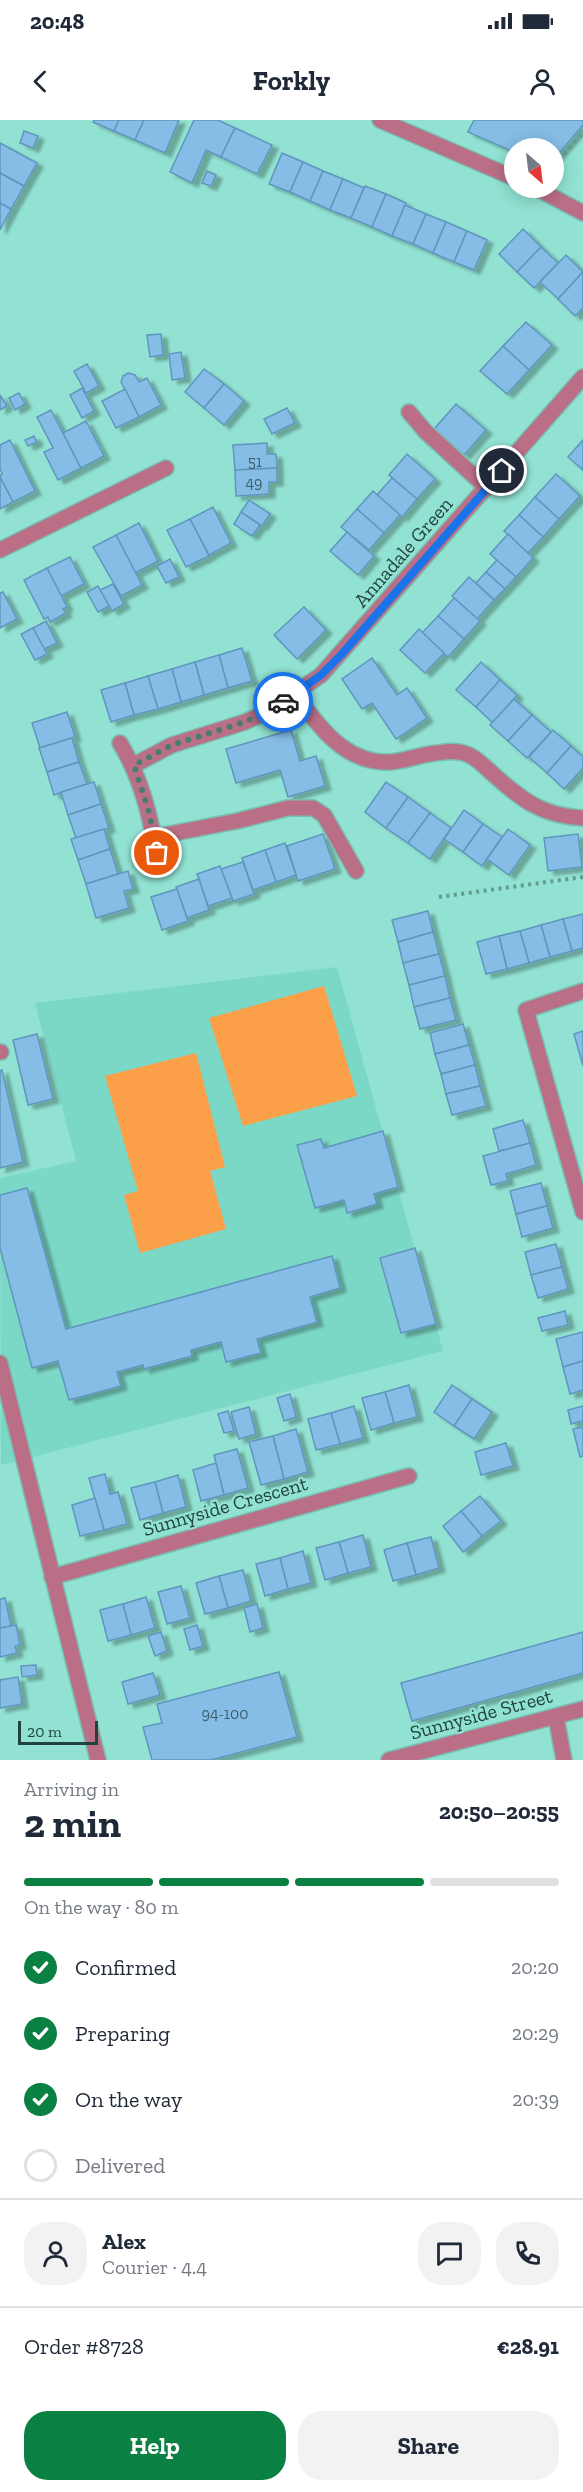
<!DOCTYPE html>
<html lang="en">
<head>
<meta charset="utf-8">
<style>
  :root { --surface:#fff; --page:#f2f2f3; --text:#1f2937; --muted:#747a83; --line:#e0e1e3; --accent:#0b8043 }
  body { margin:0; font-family:"Zilla Slab",serif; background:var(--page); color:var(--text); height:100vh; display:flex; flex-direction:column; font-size:22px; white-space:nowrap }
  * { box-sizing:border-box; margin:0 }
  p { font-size:20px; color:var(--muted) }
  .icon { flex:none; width:33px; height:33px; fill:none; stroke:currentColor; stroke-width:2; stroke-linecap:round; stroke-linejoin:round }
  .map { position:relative; height:1640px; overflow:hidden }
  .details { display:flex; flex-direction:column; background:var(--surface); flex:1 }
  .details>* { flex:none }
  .needle { width:39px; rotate:152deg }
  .tools { position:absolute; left:504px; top:18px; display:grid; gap:12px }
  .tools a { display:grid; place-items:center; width:60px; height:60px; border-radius:50%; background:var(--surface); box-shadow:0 3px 15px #0003; font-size:30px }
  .scale { position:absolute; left:18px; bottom:15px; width:80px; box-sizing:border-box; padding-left:6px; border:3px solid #22433d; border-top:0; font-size:16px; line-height:21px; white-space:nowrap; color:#22433d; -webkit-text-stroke:4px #91e2d2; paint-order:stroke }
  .pin { position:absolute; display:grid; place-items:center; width:51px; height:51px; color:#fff; margin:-26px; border:3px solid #fff; border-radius:50%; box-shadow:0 2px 6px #0007 }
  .courier { position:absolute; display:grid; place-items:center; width:60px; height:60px; margin:-30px; border:4px solid #1a73e8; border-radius:50%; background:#fff; color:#222; box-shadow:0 2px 8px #0007 }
  .overview em { font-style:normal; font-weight:700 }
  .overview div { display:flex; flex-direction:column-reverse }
  .overview { display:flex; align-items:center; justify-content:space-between; height:102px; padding:0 24px }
  h1 { font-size:39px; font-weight:700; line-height:45px }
  .bar { display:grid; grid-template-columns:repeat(4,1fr); gap:9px 6px; align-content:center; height:72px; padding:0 24px }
  .bar i { height:8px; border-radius:4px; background:var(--line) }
  .bar .active { background:var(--accent) }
  .bar p { grid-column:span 4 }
  .line { display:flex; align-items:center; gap:15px; padding:0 24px; border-top:2px solid var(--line) }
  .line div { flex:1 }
  .round { display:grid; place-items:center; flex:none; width:63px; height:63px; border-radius:24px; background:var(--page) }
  ol { padding:0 24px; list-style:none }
  li { display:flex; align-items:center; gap:18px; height:66px }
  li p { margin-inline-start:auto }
  li .icon { padding:6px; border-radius:50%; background:var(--accent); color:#fff; stroke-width:4 }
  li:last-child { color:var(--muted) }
  li i { width:33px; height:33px; border:3px solid var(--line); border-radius:50% }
  .action { display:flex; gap:12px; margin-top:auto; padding:12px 24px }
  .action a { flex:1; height:69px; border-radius:24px; background:var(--accent); color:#fff; font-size:24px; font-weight:700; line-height:69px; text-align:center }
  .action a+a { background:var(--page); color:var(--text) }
  .status { display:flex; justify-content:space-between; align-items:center; height:42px; padding:0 30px; background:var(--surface); direction:ltr }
  .status svg { height:16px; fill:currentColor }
  header { display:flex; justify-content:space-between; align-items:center; height:78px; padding:0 24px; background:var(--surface); font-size:27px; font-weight:700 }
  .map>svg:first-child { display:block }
</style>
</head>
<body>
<div class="status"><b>20:48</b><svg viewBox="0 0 49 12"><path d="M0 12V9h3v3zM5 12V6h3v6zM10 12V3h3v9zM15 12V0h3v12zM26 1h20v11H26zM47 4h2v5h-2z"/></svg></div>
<header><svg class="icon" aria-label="back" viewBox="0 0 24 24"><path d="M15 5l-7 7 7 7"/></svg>Forkly<svg class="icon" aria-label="person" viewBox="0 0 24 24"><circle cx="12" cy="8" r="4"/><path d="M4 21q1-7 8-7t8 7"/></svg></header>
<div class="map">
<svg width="583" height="1640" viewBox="0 0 583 1640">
  <defs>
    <filter id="shadow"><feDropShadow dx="6" dy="4" stdDeviation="1.5" flood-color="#0004"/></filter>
  </defs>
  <rect width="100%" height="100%" fill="#91e2d2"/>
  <path fill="#7bd8c7" d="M 337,847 L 443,1231 L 1,1345 L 0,1058 L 76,1041 L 35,883 Z"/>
  <g fill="#fc9f49">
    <path d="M 324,866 L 357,976 L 243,1006 L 209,898 Z"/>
    <path d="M 196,933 L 225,1047 L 210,1051 L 226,1109 L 140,1133 L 124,1075 L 138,1071 L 105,956 Z"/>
  </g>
  <g fill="#85bde6" stroke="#5f96bd" stroke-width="1.5" filter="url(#shadow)">
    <path d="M 94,0 L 119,0 L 114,11 L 93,2 Z"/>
    <path d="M 119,0 L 144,0 L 135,20 L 114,11 Z"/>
    <path d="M 144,0 L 179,0 L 165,33 L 135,20 Z"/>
    <path d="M 194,0 L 218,0 L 235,8 L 221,37 L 206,30 L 192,63 L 170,52 Z"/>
    <path d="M 474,0 L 583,0 L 583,5 L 554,39 L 554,28 L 514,28 L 514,32 L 468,12 Z"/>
    <path d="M 235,8 L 272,25 L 257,54 L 221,37 Z"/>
    <path d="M 24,11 L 38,16 L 33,28 L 20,23 Z"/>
    <path d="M 0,23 L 37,43 L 24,66 L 0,53 Z"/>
    <path d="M 282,33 L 303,42 L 290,72 L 269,64 Z"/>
    <path d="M 303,42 L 323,51 L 310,81 L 290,72 Z"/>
    <path d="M 207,51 L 216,55 L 211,66 L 202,63 Z"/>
    <path d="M 323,51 L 343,59 L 330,90 L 310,81 Z"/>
    <path d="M 0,53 L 24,66 L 11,89 L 0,83 Z"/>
    <path d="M 343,59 L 364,68 L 351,98 L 330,90 Z"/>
    <path d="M 365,66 L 386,74 L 372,107 L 351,98 Z"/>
    <path d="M 386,74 L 406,83 L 392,116 L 372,107 Z"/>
    <path d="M 0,83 L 11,89 L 0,110 Z"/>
    <path d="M 405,85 L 426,94 L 413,124 L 392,116 Z"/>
    <path d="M 426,94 L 446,102 L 433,133 L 413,124 Z"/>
    <path d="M 446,102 L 467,111 L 454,142 L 433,133 Z"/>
    <path d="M 523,109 L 541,127 L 517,152 L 499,134 Z"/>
    <path d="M 467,111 L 487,120 L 474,150 L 454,142 Z"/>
    <path d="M 541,127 L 558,143 L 534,168 L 517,152 Z"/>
    <path d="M 566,135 L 583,152 L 558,179 L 540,162 Z"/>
    <path d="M 583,152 L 583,188 L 575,196 L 558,179 Z"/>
    <path d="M 526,202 L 552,225 L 529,250 L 503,226 Z"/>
    <path d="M 161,214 L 163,235 L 150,237 L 147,215 Z"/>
    <path d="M 503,226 L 529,250 L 507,274 L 480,251 Z"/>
    <path d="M 181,232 L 185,258 L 172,260 L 169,234 Z"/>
    <path d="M 87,244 L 99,266 L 86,273 L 74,251 Z"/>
    <path d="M 204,249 L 224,264 L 204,288 L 185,272 Z"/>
    <path d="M 128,253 L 135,255 L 139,262 L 147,258 L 161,285 L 139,297 L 121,262 L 123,256 Z"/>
    <path d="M 224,264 L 244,281 L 224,305 L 204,288 Z"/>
    <path d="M 82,268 L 94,291 L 82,298 L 70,275 Z"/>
    <path d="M 125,269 L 139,297 L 116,308 L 102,281 Z"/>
    <path d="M 19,273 L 25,284 L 15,290 L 9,278 Z"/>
    <path d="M 0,275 L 7,286 L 0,290 Z"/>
    <path d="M 456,284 L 486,310 L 464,335 L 434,309 Z"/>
    <path d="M 287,288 L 295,303 L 272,314 L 264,299 Z"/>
    <path d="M 51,290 L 81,348 L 58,360 L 44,332 L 53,328 L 37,297 Z"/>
    <path d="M 86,301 L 104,336 L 81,348 L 63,313 Z"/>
    <path d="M 34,316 L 37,322 L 28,326 L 25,320 Z"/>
    <path d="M 10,320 L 35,371 L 13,382 L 0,357 L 2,353 L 0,349 L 0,325 Z"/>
    <path d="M 583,320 L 583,350 L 568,337 Z"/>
    <path d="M 267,323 L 267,334 L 276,334 L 277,348 L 235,350 L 233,325 Z"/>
    <path d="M 407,334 L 435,359 L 417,379 L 389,355 Z"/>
    <path d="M 277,348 L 277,362 L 269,362 L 269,374 L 236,376 L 235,350 Z"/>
    <path d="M 556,354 L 580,376 L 559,399 L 535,377 Z"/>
    <path d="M 0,357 L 13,382 L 0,389 Z"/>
    <path d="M 392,358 L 417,379 L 402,397 L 377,375 Z"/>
    <path d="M 373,371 L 400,395 L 384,413 L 357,389 Z"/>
    <path d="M 535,377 L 559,399 L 543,417 L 519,395 Z"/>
    <path d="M 249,380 L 270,394 L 262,406 L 241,392 Z"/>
    <path d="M 213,387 L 231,423 L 209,435 L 190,399 Z"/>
    <path d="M 357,389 L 384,413 L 369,430 L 341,407 Z"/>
    <path d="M 241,392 L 260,405 L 252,416 L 234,404 Z"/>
    <path d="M 519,395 L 543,417 L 528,433 L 504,411 Z"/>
    <path d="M 190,399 L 209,436 L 186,447 L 167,410 Z"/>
    <path d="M 139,403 L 158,441 L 135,453 L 116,415 Z"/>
    <path d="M 347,412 L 374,436 L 358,455 L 330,431 Z"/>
    <path d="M 508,414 L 533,438 L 516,457 L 490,434 Z"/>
    <path d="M 116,415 L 142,465 L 121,476 L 93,427 Z"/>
    <path d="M 70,437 L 84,464 L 61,476 L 47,448 Z"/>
    <path d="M 170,439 L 179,457 L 166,463 L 157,446 Z"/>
    <path d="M 497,440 L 516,457 L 505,469 L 486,452 Z"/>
    <path d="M 47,448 L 67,487 L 63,489 L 66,493 L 50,502 L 48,497 L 44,499 L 24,460 Z"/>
    <path d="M 486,452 L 505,469 L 494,480 L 476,463 Z"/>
    <path d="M 469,457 L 494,480 L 477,499 L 452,476 Z"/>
    <path d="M 113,464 L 124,484 L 112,491 L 100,470 Z"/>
    <path d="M 98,466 L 109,486 L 98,492 L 87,472 Z"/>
    <path d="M 3,472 L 17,499 L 0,508 L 0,473 Z"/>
    <path d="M 454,478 L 480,501 L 464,519 L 438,496 Z"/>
    <path d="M 304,487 L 326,510 L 297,539 L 274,515 Z"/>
    <path d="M 438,496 L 464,519 L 448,537 L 422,513 Z"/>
    <path d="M 46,501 L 57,523 L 44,529 L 33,508 Z"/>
    <path d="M 33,508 L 47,534 L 35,540 L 21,514 Z"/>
    <path d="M 419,509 L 444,533 L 425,553 L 400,530 Z"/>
    <path d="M 242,528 L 252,561 L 228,568 L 219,535 Z"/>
    <path d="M 219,535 L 228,568 L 204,575 L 195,542 Z"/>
    <path d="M 372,538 L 397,575 L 407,568 L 427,598 L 396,619 L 372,583 L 362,589 L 342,559 Z"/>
    <path d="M 195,542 L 204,575 L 181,582 L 172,549 Z"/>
    <path d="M 481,542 L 500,560 L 476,587 L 456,570 Z"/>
    <path d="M 172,549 L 181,582 L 158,589 L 148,556 Z"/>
    <path d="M 148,556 L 158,589 L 134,595 L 125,563 Z"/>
    <path d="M 500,560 L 517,575 L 493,603 L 476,587 Z"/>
    <path d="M 125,563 L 134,595 L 111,602 L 101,570 Z"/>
    <path d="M 514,579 L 532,595 L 508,621 L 490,605 Z"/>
    <path d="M 67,592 L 75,617 L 40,628 L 32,603 Z"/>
    <path d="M 532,595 L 551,612 L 527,638 L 508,621 Z"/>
    <path d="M 291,610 L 300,641 L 316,636 L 325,666 L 288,677 L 280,650 L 236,663 L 226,629 Z"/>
    <path d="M 553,610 L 571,626 L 547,653 L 529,637 Z"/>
    <path d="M 72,618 L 79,642 L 47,652 L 39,628 Z"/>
    <path d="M 571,626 L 583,637 L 583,648 L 564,669 L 547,653 Z"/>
    <path d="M 79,642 L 87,664 L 54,675 L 47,652 Z"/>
    <path d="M 94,662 L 101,684 L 68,695 L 61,672 Z"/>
    <path d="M 386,662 L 408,677 L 386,708 L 365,692 Z"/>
    <path d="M 408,677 L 430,693 L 408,723 L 386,708 Z"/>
    <path d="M 101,684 L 109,708 L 76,718 L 68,695 Z"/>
    <path d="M 464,690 L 483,704 L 463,732 L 444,719 Z"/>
    <path d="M 430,693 L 451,708 L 430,739 L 408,723 Z"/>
    <path d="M 483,704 L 502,717 L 482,746 L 463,732 Z"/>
    <path d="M 104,709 L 110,729 L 78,740 L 71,719 Z"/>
    <path d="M 508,709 L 530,725 L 509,755 L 487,739 Z"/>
    <path d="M 323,714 L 335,749 L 298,761 L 287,726 Z"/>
    <path d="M 578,714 L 582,747 L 548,751 L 544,718 Z"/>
    <path d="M 285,723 L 296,755 L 276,762 L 265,730 Z"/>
    <path d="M 110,729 L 118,754 L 86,764 L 78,740 Z"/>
    <path d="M 265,730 L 276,762 L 253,770 L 242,738 Z"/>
    <path d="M 243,742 L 254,774 L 233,781 L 221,749 Z"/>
    <path d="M 220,746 L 232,778 L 208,786 L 197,754 Z"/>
    <path d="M 128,751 L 133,769 L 124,771 L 129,788 L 96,798 L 86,764 Z"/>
    <path d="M 199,759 L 209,790 L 187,798 L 176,767 Z"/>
    <path d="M 177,769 L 188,801 L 162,810 L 151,777 Z"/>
    <path d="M 428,791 L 433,812 L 398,822 L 392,800 Z"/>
    <path d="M 583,794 L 583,828 L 572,831 L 563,799 Z"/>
    <path d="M 563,799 L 572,831 L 550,837 L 541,805 Z"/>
    <path d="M 541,805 L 550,837 L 529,843 L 520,811 Z"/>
    <path d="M 520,811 L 529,843 L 507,849 L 499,816 Z"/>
    <path d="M 433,812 L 439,834 L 403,843 L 398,822 Z"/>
    <path d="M 499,816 L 507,849 L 486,854 L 477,822 Z"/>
    <path d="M 439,834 L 445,856 L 409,865 L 403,843 Z"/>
    <path d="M 445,856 L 450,878 L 414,887 L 409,865 Z"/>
    <path d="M 450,878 L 456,900 L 420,909 L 414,887 Z"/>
    <path d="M 463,904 L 469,925 L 435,934 L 430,913 Z"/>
    <path d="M 583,911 L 583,946 L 574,914 Z"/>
    <path d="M 37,914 L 53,979 L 28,985 L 13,920 Z"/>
    <path d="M 469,925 L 475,945 L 441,954 L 435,934 Z"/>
    <path d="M 475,945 L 480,966 L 446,974 L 441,954 Z"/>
    <path d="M 2,950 L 23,1042 L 0,1048 L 0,951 Z"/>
    <path d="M 480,966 L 486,986 L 452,995 L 446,974 Z"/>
    <path d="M 523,1000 L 530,1023 L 499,1031 L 493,1009 Z"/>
    <path d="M 383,1011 L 398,1067 L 374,1074 L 377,1084 L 347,1093 L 344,1080 L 315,1088 L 297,1025 L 321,1019 L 324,1028 Z"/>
    <path d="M 530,1023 L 536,1045 L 506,1054 L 508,1061 L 491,1065 L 483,1036 Z"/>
    <path d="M 541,1063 L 547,1086 L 516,1094 L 510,1071 Z"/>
    <path d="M 27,1068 L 66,1209 L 332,1136 L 340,1168 L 310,1177 L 317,1202 L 257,1219 L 261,1233 L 226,1242 L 221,1222 L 191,1230 L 192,1236 L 144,1249 L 143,1245 L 117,1252 L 121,1266 L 69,1280 L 58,1241 L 32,1248 L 0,1128 L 0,1075 Z"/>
    <path d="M 547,1086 L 553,1108 L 522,1117 L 516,1094 Z"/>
    <path d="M 556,1124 L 562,1147 L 531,1155 L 525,1132 Z"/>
    <path d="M 415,1128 L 436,1204 L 401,1213 L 380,1138 Z"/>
    <path d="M 562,1147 L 568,1169 L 538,1178 L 531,1155 Z"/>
    <path d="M 565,1191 L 568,1205 L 542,1211 L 538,1198 Z"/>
    <path d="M 583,1212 L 583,1241 L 563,1247 L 556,1219 Z"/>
    <path d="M 583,1241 L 583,1270 L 570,1274 L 563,1247 Z"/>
    <path d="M 409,1265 L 417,1297 L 394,1303 L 385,1272 Z"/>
    <path d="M 452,1265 L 472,1279 L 454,1306 L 434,1292 Z"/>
    <path d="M 385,1272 L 394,1303 L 371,1310 L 362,1278 Z"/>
    <path d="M 290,1274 L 296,1297 L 284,1301 L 277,1278 Z"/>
    <path d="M 472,1279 L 492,1292 L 474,1319 L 454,1306 Z"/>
    <path d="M 354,1286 L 363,1318 L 340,1324 L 331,1293 Z"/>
    <path d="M 583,1286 L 583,1301 L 571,1304 L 568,1290 Z"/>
    <path d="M 249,1287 L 256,1314 L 239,1319 L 231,1292 Z"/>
    <path d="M 228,1291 L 234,1311 L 224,1313 L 218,1294 Z"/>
    <path d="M 331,1293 L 340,1324 L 316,1330 L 308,1299 Z"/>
    <path d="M 583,1307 L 583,1336 L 580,1337 L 573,1309 Z"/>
    <path d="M 296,1309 L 308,1352 L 284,1359 L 273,1316 Z"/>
    <path d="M 273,1316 L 284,1359 L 261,1365 L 249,1322 Z"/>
    <path d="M 506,1323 L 513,1346 L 481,1355 L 475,1332 Z"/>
    <path d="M 237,1329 L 248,1368 L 224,1375 L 214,1335 Z"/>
    <path d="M 216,1343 L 224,1375 L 201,1381 L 193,1350 Z"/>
    <path d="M 105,1354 L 110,1374 L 118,1372 L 127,1404 L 104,1410 L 89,1358 Z"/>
    <path d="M 178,1355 L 186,1387 L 163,1393 L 155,1362 Z"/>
    <path d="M 155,1362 L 163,1393 L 140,1400 L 131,1368 Z"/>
    <path d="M 480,1376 L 501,1401 L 482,1416 L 461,1391 Z"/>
    <path d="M 95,1378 L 104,1410 L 80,1416 L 72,1385 Z"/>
    <path d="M 461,1391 L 482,1416 L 463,1432 L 443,1406 Z"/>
    <path d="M 363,1415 L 371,1447 L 348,1453 L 339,1422 Z"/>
    <path d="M 431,1417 L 439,1448 L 416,1455 L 407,1423 Z"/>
    <path d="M 339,1422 L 348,1453 L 325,1460 L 316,1428 Z"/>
    <path d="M 407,1423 L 416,1455 L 393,1461 L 384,1430 Z"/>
    <path d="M 303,1431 L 311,1463 L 288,1469 L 280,1438 Z"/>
    <path d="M 280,1438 L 288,1469 L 265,1476 L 256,1444 Z"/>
    <path d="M 243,1450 L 251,1481 L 228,1488 L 219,1456 Z"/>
    <path d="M 219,1456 L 228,1488 L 205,1494 L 196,1463 Z"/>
    <path d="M 181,1466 L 190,1498 L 167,1504 L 158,1472 Z"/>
    <path d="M 146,1477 L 155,1508 L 131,1515 L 123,1484 Z"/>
    <path d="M 5,1478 L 11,1506 L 0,1508 L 0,1479 Z"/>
    <path d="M 123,1484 L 131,1515 L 108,1521 L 100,1490 Z"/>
    <path d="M 257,1484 L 263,1508 L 250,1512 L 244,1488 Z"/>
    <path d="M 16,1505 L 20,1525 L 15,1526 L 17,1533 L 0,1537 L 0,1508 Z"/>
    <path d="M 197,1505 L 203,1526 L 190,1530 L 184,1509 Z"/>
    <path d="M 161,1512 L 167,1531 L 155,1536 L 148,1516 Z"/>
    <path d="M 583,1512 L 583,1553 L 412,1601 L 401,1563 Z"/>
    <path d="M 36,1545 L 37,1555 L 22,1557 L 21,1546 Z"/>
    <path d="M 279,1552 L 297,1617 L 211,1640 L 152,1640 L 143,1607 L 162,1603 L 157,1584 Z"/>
    <path d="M 153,1553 L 160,1575 L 128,1584 L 122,1562 Z"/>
    <path d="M 18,1557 L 22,1584 L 0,1588 L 0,1560 Z"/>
  </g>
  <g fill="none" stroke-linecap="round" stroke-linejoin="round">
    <defs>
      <g id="minor">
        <path d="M 380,0 L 514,58"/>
        <path d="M 536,68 L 583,93"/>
        <path d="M 409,292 L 425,311 L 487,368"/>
        <path d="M 0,430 L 166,348"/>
        <path d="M 295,574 C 317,604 342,640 383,642 C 397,643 410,638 424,635 C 438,633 455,628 469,635 C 478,639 487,649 494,655 C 523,681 543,696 583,698"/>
        <path d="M 120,623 C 144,663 152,704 159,749"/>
        <path d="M 134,645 L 172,625 L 245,602 L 271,590 L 321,555 L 583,257"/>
        <path d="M 154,717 L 237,701 L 288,688 L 313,688 L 324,695 L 356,751"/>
        <path d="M 583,871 L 526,890 L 583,1092"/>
        <path d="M 0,932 L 1,932"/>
        <path d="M 0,1243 L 98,1640"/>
        <path d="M 52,1457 L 409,1356"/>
        <path d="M 556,1597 L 564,1640"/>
        <path d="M 389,1640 L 583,1589"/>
      </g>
    </defs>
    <use href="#minor" stroke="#79bfb1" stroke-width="18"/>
    <g stroke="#609c90" stroke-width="4" stroke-dasharray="3 4.5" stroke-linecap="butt">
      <path d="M 554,45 L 583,13"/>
      <path d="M 439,777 L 583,757"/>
    </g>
    <use href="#minor" stroke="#bb6f87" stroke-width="15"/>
  </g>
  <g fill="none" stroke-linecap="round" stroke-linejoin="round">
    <path stroke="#497b71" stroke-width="6" stroke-dasharray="0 10.8" d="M 157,733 L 149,692 L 134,645 L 172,625 L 245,602 L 283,582"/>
    <path stroke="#1a73e8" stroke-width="8" d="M 283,582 L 321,555 L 341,535 L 502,351"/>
  </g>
  <g text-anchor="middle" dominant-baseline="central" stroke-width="4.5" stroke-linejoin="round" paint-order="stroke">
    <g font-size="16" fill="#3b6267">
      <text x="255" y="341">51</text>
      <text x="254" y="362">49</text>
      <text x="225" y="1593">94-100</text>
    </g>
    <g font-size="20" fill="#22433d" stroke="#91e2d2">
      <text transform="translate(403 432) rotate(-49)">Annadale Green</text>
      <text transform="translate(225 1386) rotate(-16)">Sunnyside Crescent</text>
      <text transform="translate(481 1594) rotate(-15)">Sunnyside Street</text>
    </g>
  </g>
</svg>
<div class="tools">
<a><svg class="needle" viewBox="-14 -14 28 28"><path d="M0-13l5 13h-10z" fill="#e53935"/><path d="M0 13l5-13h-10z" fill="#747a83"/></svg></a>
</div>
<div class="scale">20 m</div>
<div class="pin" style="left:157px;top:733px;background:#ea580c"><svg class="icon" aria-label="bag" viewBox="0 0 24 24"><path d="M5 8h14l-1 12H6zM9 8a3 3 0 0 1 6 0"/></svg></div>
<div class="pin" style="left:502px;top:351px;background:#1f2937"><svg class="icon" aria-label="home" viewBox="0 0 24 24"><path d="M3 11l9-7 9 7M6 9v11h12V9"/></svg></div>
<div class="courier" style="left:283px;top:582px"><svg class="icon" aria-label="car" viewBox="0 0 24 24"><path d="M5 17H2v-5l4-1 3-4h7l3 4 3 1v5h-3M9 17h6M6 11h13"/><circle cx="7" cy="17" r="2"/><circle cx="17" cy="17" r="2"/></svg></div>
</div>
<section class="details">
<div class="overview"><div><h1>2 min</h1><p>Arriving in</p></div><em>20:50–20:55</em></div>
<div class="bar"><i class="active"></i><i class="active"></i><i class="active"></i><i></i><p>On the way · 80 m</p></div>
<ol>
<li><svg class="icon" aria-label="check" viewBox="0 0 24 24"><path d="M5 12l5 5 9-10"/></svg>Confirmed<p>20:20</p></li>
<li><svg class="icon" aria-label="check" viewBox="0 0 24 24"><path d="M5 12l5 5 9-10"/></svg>Preparing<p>20:29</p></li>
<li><svg class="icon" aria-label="check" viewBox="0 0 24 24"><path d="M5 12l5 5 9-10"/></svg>On the way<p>20:39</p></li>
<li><i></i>Delivered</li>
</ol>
<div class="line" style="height:108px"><a class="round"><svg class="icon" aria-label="person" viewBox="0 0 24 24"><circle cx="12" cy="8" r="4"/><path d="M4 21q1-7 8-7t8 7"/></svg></a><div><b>Alex</b><p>Courier · 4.4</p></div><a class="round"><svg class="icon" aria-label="chat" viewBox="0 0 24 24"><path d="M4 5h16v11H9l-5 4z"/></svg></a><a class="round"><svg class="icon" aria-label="phone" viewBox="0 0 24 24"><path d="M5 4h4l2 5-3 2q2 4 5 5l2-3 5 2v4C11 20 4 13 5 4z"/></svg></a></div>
<div class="line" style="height:78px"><div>Order #8728</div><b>€28.91</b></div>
<div class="action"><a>Help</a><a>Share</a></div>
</section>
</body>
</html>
